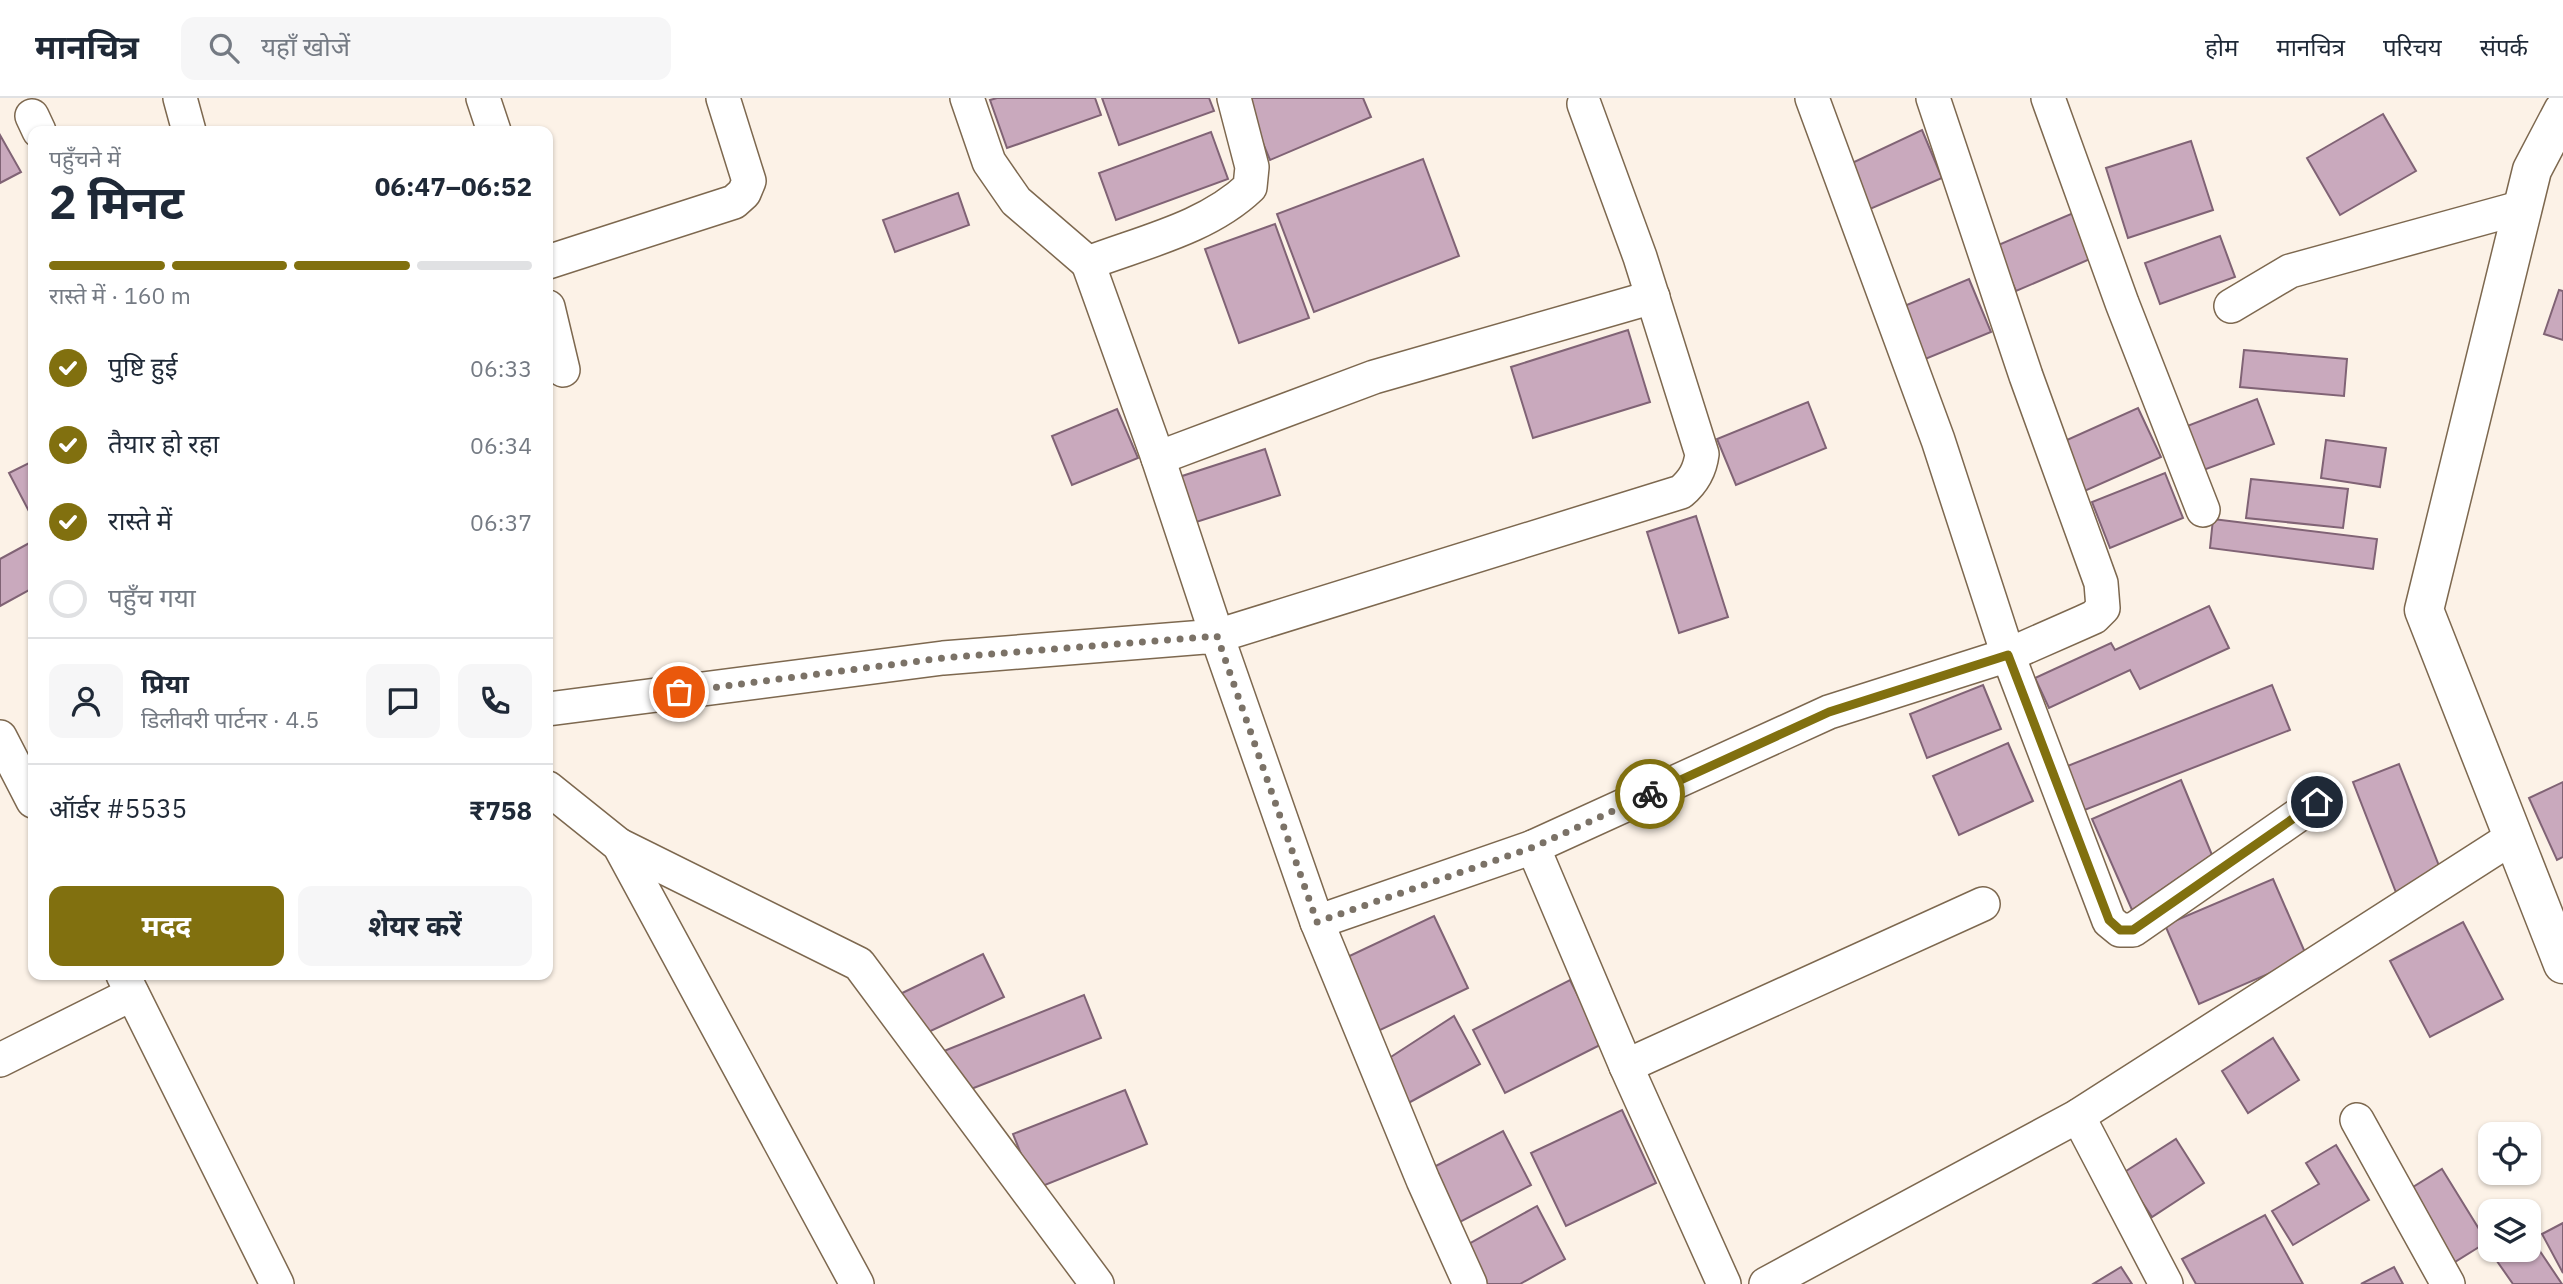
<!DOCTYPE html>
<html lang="hi">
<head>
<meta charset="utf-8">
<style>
  :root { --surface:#fff; --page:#f6f6f7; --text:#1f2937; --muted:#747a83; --line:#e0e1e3; --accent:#81700f }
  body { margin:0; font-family:"IBM Plex Sans","Noto Sans Devanagari",sans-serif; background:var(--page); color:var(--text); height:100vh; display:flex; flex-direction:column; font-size:26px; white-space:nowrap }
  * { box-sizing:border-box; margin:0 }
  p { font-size:23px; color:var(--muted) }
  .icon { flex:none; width:38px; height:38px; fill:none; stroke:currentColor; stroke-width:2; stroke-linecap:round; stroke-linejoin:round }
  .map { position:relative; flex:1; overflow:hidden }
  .panel { position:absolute; left:28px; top:28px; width:525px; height:854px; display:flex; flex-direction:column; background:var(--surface); border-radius:14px; box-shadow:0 2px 5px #0004 }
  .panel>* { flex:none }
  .tools { position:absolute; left:2478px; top:1024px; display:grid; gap:14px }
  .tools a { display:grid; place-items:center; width:63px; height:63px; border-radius:14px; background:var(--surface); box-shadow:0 2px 5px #0004; font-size:35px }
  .pin { position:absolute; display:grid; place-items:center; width:60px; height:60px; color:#fff; margin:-30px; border:4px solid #fff; border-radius:50%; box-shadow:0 2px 7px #0007 }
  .courier { position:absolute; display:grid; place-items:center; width:70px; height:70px; margin:-35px; border:5px solid #81700f; border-radius:50%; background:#fff; color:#222; box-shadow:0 2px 9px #0007 }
  .overview em { font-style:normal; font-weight:700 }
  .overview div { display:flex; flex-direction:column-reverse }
  .overview { display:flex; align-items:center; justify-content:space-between; height:119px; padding:0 21px }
  h1 { font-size:46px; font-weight:700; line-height:52px }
  .bar { display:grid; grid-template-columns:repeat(4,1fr); gap:10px 7px; align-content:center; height:84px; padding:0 21px }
  .bar i { height:9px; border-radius:5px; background:var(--line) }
  .bar .on { background:var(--accent) }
  .bar p { grid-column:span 4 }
  .line { display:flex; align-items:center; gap:18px; padding:0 21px; border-top:2px solid var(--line) }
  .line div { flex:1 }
  .round { display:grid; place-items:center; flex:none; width:74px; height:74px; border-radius:14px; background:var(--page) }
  ol { padding:0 21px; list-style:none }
  li { display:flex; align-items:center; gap:21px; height:77px }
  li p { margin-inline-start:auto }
  li .icon { padding:7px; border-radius:50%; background:var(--accent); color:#fff; stroke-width:4 }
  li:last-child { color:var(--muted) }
  li i { width:38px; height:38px; border:4px solid var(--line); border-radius:50% }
  .action { display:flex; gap:14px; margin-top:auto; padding:14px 21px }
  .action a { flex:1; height:80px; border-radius:14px; background:var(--accent); color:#fff; font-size:28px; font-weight:700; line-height:80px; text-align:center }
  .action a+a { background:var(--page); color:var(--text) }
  header { display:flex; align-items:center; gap:42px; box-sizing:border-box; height:98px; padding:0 35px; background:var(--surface); border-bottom:2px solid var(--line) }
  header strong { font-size:33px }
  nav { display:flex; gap:38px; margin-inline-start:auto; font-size:24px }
  .search { width:490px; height:63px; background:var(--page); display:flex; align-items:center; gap:18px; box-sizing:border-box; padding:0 24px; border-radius:14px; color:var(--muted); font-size:26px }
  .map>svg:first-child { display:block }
</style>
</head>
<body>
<header>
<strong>मानचित्र</strong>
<div class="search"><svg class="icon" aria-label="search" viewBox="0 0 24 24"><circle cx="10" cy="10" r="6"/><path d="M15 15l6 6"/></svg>यहाँ खोजें</div>
<nav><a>होम</a><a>मानचित्र</a><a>परिचय</a><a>संपर्क</a></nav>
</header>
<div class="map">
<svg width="2563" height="1186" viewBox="0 0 2563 1186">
  <rect width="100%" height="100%" fill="#fcf2e7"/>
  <g fill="#c9a9bd" stroke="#806375" stroke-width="2">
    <path d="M 997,0 L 1095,0 L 1101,17 L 1007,50 L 990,2 Z"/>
    <path d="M 1102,0 L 1209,0 L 1214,13 L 1119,47 Z"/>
    <path d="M 1244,0 L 1363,0 L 1371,19 L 1270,62 Z"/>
    <path d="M 2383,16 L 2416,73 L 2340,117 L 2307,60 Z"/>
    <path d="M 1922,32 L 1942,80 L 1870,111 L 1852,65 Z"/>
    <path d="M 1211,34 L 1228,81 L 1116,122 L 1099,75 Z"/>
    <path d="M 0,37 L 21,74 L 0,85 Z"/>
    <path d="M 2191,43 L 2213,112 L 2128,140 L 2106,70 Z"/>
    <path d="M 1423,61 L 1459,158 L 1314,214 L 1277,116 Z"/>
    <path d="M 958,95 L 969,127 L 895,154 L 883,122 Z"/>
    <path d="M 2078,113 L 2097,158 L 2016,193 L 1996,148 Z"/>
    <path d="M 1275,126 L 1309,220 L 1239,245 L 1205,151 Z"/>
    <path d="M 2220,138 L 2235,179 L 2160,206 L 2145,165 Z"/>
    <path d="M 1969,181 L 1991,234 L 1918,264 L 1897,211 Z"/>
    <path d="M 2559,192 L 2563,193 L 2563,242 L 2544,236 Z"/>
    <path d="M 1628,232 L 1650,304 L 1533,340 L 1511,269 Z"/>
    <path d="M 2244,252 L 2347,261 L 2344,298 L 2240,289 Z"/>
    <path d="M 2257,301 L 2274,346 L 2198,374 L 2182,330 Z"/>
    <path d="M 1808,304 L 1826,350 L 1736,387 L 1717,341 Z"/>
    <path d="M 2138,310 L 2161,359 L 2080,395 L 2058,346 Z"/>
    <path d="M 1117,311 L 1138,360 L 1072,387 L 1052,338 Z"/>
    <path d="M 2326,342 L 2386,350 L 2380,389 L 2321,380 Z"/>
    <path d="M 1265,351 L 1280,397 L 1190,426 L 1176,380 Z"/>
    <path d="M 33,363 L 33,421 L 9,375 Z"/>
    <path d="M 2165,375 L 2183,420 L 2110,450 L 2092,404 Z"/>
    <path d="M 2251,381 L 2348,391 L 2343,430 L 2246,420 Z"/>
    <path d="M 1696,418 L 1728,519 L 1679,535 L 1647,434 Z"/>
    <path d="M 2213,421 L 2377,441 L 2373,471 L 2210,450 Z"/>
    <path d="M 33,443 L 33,490 L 0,508 L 0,461 Z"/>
    <path d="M 2209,508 L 2229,550 L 2140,591 L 2130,572 L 2049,610 L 2035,580 L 2111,545 L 2115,552 Z"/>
    <path d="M 1983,587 L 2001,631 L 1927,660 L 1910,616 Z"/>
    <path d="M 2272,587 L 2290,632 L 2082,713 L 2065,669 Z"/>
    <path d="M 2008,645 L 2033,703 L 1959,737 L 1933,678 Z"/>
    <path d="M 2399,666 L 2443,778 L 2397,797 L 2353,684 Z"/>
    <path d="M 2181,682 L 2212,757 L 2132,812 L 2092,721 Z"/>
    <path d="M 2563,684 L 2563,759 L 2557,762 L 2529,700 Z"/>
    <path d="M 2273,781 L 2307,859 L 2199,906 L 2165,827 Z"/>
    <path d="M 1434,818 L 1468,890 L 1376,934 L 1341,862 Z"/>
    <path d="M 2463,824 L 2503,901 L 2430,939 L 2390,863 Z"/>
    <path d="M 983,856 L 1004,899 L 924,936 L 896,898 Z"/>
    <path d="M 1570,882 L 1602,946 L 1505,995 L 1473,932 Z"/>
    <path d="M 1084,897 L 1101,940 L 966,993 L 939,955 Z"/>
    <path d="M 1454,918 L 1480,966 L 1401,1009 L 1380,966 Z"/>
    <path d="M 2273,940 L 2299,982 L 2248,1015 L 2222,973 Z"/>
    <path d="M 1125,992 L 1147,1046 L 1035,1091 L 1013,1036 Z"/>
    <path d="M 1622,1012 L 1656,1085 L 1566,1128 L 1531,1055 Z"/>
    <path d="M 1503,1033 L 1531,1087 L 1458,1125 L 1430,1071 Z"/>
    <path d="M 2176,1041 L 2204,1085 L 2152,1119 L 2123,1075 Z"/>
    <path d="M 2336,1047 L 2369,1102 L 2293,1147 L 2272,1113 L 2319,1086 L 2306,1065 Z"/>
    <path d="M 2442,1071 L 2487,1144 L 2450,1167 L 2405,1094 Z"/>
    <path d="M 1537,1108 L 1565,1161 L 1520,1186 L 1477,1186 L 1458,1152 Z"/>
    <path d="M 2265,1117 L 2303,1186 L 2196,1186 L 2182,1161 Z"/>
    <path d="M 2563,1125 L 2563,1175 L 2542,1136 Z"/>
    <path d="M 2529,1137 L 2562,1186 L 2513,1186 L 2492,1156 L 2499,1152 L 2529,1152 Z"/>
    <path d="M 2121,1169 L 2132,1186 L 2093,1186 Z"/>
    <path d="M 2394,1169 L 2403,1186 L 2361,1186 Z"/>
  </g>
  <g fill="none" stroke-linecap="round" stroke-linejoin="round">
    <defs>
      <g id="street">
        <path d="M 180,0 L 189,33"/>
        <path d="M 483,0 L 494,33"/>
        <path d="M 967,0 L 989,64 L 1016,103 L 1088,165 C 1143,144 1207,130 1250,89 L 1252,69 L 1234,0"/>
        <path d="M 1812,0 L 1938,342 L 2008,557 L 2109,823 L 2120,832 L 2133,832 L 2317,704"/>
        <path d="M 2048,0 L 2122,205 L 2203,412"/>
        <path d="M 32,18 L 39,33"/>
        <path d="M 548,164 L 734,104 L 744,95 L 749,83 L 723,0"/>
        <path d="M 1088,165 L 1158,360 L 1217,538 L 1681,394 C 1694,383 1700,372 1702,356 L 1640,159 L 1584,6"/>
        <path d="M 2231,208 L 2290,173 L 2523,109"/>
        <path d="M 548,209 L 563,272"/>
        <path d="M 1158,360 L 1374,279 L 1653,199"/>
        <path d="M 548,611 L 943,560 L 1217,538 L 1317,824 L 1533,749 L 1829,614 L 2008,557 L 2083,524 L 2094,519 L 2103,510 L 2101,485 L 2026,278 L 1933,0"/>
        <path d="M 0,639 L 33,703"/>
        <path d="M 548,690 L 619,747 L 857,1186"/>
        <path d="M 619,747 L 859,866 L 1097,1186"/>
        <path d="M 1533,749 L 1626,968 L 1724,1186"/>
        <path d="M 1317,824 L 1423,1082 L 1470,1186"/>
        <path d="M 123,877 L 277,1186"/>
        <path d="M 0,962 L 132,896"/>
        <path d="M 1626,968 L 1983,806"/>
        <path d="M 2078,1018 L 2166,1186"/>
        <path d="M 2357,1022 L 2448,1186"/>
        <path d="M 1766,1186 L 2078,1018 L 2513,739"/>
      </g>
      <path id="secondary" d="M 2563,13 L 2532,72 L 2424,512 L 2563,866"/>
    </defs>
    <use href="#street" stroke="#7d684f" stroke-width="36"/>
    <use href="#secondary" stroke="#7d684f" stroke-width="41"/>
    <use href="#street" stroke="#fff" stroke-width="33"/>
    <use href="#secondary" stroke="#fff" stroke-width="38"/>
  </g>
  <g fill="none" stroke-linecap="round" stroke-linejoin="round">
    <path stroke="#7b7267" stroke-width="7" stroke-dasharray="0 12.6" d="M 679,594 L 943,560 L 1217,538 L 1317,824 L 1534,749 L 1650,696"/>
    <path stroke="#81700f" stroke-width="9" d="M 1650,696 L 1829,614 L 2008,557 L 2109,822 L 2120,832 L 2133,832 L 2317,704"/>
  </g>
</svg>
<div class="tools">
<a><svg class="icon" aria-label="locate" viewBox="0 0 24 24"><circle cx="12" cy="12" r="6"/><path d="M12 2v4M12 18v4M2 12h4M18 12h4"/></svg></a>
<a><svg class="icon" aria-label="layers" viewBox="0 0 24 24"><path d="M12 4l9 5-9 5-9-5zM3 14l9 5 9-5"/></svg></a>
</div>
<div class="pin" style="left:679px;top:594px;background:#ea580c"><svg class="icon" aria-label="bag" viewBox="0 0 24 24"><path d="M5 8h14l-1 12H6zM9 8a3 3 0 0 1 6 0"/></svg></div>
<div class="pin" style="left:2317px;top:704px;background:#1f2937"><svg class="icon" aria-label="home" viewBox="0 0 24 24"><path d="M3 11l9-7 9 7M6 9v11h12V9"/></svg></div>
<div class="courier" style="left:1650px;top:696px"><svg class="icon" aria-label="bike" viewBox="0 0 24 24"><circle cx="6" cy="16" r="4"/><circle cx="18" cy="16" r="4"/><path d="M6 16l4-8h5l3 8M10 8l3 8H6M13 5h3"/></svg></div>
<section class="panel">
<div class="overview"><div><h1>2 मिनट</h1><p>पहुँचने में</p></div><em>06:47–06:52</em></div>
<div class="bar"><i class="on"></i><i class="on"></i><i class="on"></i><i></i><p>रास्ते में · 160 m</p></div>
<ol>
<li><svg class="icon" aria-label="check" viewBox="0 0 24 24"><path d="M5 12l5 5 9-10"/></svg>पुष्टि हुई<p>06:33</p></li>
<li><svg class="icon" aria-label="check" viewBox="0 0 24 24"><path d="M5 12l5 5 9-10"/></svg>तैयार हो रहा<p>06:34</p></li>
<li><svg class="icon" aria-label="check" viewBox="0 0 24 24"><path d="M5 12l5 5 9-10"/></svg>रास्ते में<p>06:37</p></li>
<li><i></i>पहुँच गया</li>
</ol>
<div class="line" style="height:126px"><a class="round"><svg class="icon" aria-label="person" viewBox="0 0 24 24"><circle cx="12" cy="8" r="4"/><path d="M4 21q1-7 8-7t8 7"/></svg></a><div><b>प्रिया</b><p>डिलीवरी पार्टनर · 4.5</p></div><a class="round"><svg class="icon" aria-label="chat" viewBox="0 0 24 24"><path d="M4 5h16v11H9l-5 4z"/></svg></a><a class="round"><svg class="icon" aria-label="phone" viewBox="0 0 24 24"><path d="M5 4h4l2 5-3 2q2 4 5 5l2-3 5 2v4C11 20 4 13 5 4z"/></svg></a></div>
<div class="line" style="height:91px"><div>ऑर्डर #5535</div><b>₹758</b></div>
<div class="action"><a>मदद</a><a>शेयर करें</a></div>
</section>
</div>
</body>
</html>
